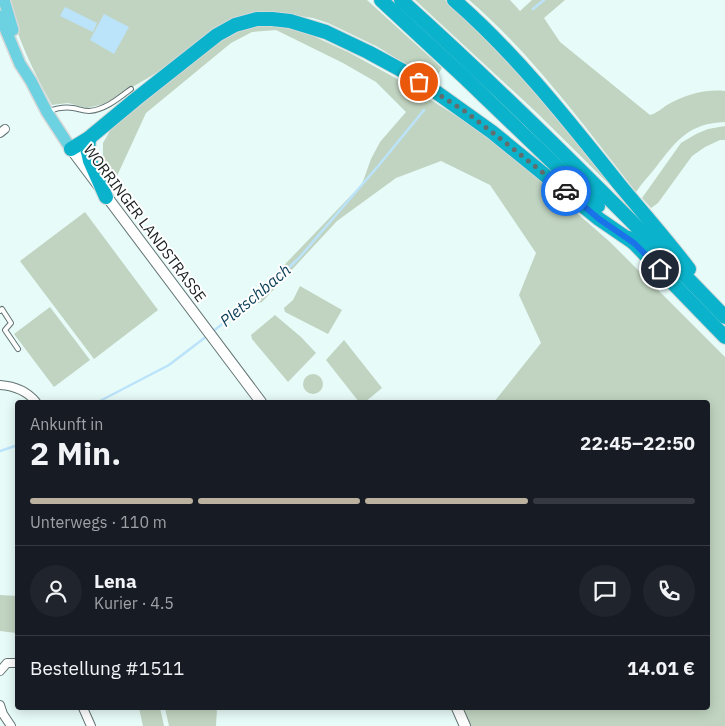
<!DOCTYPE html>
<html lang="de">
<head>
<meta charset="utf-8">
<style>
  :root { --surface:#171b24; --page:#20242c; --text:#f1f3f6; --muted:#9ea1a6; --line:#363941; --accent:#bbb19e }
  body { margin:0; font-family:"IBM Plex Sans",sans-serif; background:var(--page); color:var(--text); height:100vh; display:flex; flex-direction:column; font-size:19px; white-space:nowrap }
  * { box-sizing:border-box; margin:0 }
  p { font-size:16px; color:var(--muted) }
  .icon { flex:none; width:28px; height:28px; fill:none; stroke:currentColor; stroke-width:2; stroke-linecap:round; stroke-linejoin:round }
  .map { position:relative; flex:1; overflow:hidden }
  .details { position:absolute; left:15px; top:400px; width:695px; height:310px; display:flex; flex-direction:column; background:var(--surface); border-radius:5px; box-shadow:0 2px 12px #0003 }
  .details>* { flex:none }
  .pin { position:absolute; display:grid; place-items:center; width:42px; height:42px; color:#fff; margin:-21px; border:2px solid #fff; border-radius:50%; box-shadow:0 1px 5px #0007 }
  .courier { position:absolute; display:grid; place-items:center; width:50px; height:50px; margin:-25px; border:4px solid #1a73e8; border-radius:50%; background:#fff; color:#222; box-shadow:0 1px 6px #0007 }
  .overview em { font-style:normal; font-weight:800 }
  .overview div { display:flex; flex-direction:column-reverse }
  .overview { display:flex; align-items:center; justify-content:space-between; height:85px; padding:0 15px }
  h1 { font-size:32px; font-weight:800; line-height:38px }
  .bar { display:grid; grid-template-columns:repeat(4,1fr); gap:8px 5px; align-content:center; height:60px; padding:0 15px }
  .bar i { height:6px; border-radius:4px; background:var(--line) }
  .bar .active { background:var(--accent) }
  .bar p { grid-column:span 4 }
  .line { display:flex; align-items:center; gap:12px; padding:0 15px; border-top:1px solid var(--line) }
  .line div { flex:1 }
  .round { display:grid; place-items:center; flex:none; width:52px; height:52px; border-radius:26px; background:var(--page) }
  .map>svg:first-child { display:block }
</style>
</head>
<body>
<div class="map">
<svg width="725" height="726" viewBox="0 0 725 726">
  <rect width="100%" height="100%" fill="#e7fbf9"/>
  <g fill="#c1d4c1">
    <path d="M 8,0 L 367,0 L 442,68 L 434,81 L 376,46 L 328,23 L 313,18 L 280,13 L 261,13 L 173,63 L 104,104 L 87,108 L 68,103 L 52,105 C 33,71 17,38 8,0 Z"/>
    <path d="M 415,0 L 445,0 L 459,10 L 496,46 L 550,109 L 628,203 L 536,112 Z"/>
    <path d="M 469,0 L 510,0 L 520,11 L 532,0 L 565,0 L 544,18 L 560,42 L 650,115 C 657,113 661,109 667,105 C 685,95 704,89 725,91 L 725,122 C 689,123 676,141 656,167 C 649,176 642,183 636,192 C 584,126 533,55 469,0 Z"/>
    <path d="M 270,24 L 298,29 L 350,53 L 401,81 L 472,126 L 508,153 L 610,242 L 725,357 L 725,726 L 470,726 L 463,708 L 708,708 L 708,402 L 494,402 L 541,343 L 519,295 L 536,253 L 490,185 L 441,161 L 396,178 L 337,221 L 262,302 L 244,307 L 362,184 L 371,159 L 380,142 L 406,112 L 376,82 L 343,63 L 276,30 L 252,32 L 231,43 L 146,113 L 117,176 L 103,165 L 103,143 L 111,129 L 178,72 L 223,39 L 248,27 Z"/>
    <path d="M 725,126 L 725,140 L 720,140 L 705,147 L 692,156 L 658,203 L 651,208 L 642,198 L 681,143 L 696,134 L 708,129 Z"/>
    <path d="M 85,212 L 158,310 L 94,359 L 20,261 Z"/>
    <path d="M 300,286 L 342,310 L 328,334 L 285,312 L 284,308 L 293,300 Z"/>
    <path d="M 50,307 L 90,360 L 54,387 L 14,334 Z"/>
    <path d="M 275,315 L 301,337 L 316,353 L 288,382 L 252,339 L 251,335 Z"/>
    <path d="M 344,340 L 382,388 L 365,402 L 359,402 L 326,360 Z"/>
    <circle cx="313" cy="384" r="10"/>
    <path d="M 0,595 L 17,596 L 16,633 L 0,631 Z"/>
    <path d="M 139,708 L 160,708 L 164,726 L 143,726 Z"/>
    <path d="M 165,708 L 217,708 L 216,726 L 169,726 Z"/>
  </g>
  <g fill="#bbe3fa">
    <path d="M 65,7 L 97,23 L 93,32 L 60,16 Z"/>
    <path d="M 104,14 L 129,27 L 114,54 L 90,40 Z"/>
  </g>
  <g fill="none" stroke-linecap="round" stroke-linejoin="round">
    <g stroke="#bbe3fa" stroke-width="2.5">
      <path d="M 533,9 L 544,0"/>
      <path d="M 212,332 L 260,295 L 299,258 L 379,165 L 424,110"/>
      <path d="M 98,402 L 169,365 L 207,336"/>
      <path d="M 0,451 L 18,445"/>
    </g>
    <defs>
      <g id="service">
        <path d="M 50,111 C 57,108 65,107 73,108 C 79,109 83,111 89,111 C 105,110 119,98 131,89"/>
        <path d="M 0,311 L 2,309 L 11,323 L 5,330 L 18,349"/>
      </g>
      <g id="minor">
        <path d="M 0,133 L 5,129"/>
        <path d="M 0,385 C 14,386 27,391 36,402"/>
        <path d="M 0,671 L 7,663 L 18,663"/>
        <path d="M 0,705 L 3,714 L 11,726"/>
        <path d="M 83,708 L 91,726"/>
      </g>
      <g id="secondary">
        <path d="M 71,149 L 261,402"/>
        <path d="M 457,708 L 465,726"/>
      </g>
      <g id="primary">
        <path d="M 4,0 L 13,30"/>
        <path d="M 0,16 L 20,64 L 31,81 L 47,112 L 71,149"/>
      </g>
      <g id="motorway">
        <path d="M 381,0 L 464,77 L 598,206"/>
        <path d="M 401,0 C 513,101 620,208 725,317"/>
        <path d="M 454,0 C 516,54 567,119 619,184 C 642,212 667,240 689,269"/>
        <path d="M 89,138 L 88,152 L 90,161 L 106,197"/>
        <path d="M 71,149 L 89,138 L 136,99 L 217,35 L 235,25 L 257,19 L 272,19 L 290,21 L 326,32 L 368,52 L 403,71 L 436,92 L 492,132 L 599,219 L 634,243"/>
        <path d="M 629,238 L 725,337"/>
      </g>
    </defs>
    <use href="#service" stroke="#627372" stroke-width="6"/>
    <use href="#minor" stroke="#627372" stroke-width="10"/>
    <use href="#secondary" stroke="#627372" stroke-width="12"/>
    <use href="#primary" stroke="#d6d7d7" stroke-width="14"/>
    <use href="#motorway" stroke="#d6d7d7" stroke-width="16"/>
    <use href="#service" stroke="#fff" stroke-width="4"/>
    <use href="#minor" stroke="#fff" stroke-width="8"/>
    <use href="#secondary" stroke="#fff" stroke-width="10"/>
    <use href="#primary" stroke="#6cd1e0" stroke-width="11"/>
    <use href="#motorway" stroke="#0ab3cb" stroke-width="14"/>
  </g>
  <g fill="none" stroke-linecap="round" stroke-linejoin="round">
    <path stroke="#626d6d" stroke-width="5" stroke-dasharray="0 9" d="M 419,82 L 466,112 L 492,132 L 566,191"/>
    <path stroke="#1a73e8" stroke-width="6" d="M 566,191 L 599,219 L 634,243 L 660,269"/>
  </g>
  <g text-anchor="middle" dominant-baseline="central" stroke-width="4" stroke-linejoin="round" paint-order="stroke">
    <g font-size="15" fill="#1a2121" stroke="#fff">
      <text transform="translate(145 223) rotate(53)">WORRINGER LANDSTRASSE</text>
    </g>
    <g font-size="16" font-style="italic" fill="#0d4159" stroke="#fff">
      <text transform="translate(255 295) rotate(-40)">Pletschbach</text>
    </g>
  </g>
</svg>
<div class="pin" style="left:419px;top:82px;background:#ea580c"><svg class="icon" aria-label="bag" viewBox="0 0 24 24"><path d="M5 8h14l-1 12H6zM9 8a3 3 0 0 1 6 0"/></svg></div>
<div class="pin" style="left:660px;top:269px;background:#1f2937"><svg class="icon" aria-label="home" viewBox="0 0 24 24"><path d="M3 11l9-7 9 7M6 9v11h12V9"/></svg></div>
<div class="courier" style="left:566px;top:191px"><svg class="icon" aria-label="car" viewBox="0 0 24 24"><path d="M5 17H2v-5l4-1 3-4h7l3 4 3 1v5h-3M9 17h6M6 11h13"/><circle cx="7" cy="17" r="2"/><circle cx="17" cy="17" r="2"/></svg></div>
<section class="details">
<div class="overview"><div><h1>2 Min.</h1><p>Ankunft in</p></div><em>22:45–22:50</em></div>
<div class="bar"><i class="active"></i><i class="active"></i><i class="active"></i><i></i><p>Unterwegs · 110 m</p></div>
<div class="line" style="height:90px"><a class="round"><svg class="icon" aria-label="person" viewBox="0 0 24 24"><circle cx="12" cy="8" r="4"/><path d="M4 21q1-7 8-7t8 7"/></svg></a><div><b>Lena</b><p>Kurier · 4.5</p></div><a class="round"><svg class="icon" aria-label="chat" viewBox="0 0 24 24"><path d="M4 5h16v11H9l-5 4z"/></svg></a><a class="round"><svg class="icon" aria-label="phone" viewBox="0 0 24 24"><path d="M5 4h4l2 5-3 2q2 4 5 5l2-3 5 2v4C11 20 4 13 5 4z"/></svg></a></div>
<div class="line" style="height:65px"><div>Bestellung #1511</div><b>14.01 €</b></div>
</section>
</div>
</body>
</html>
